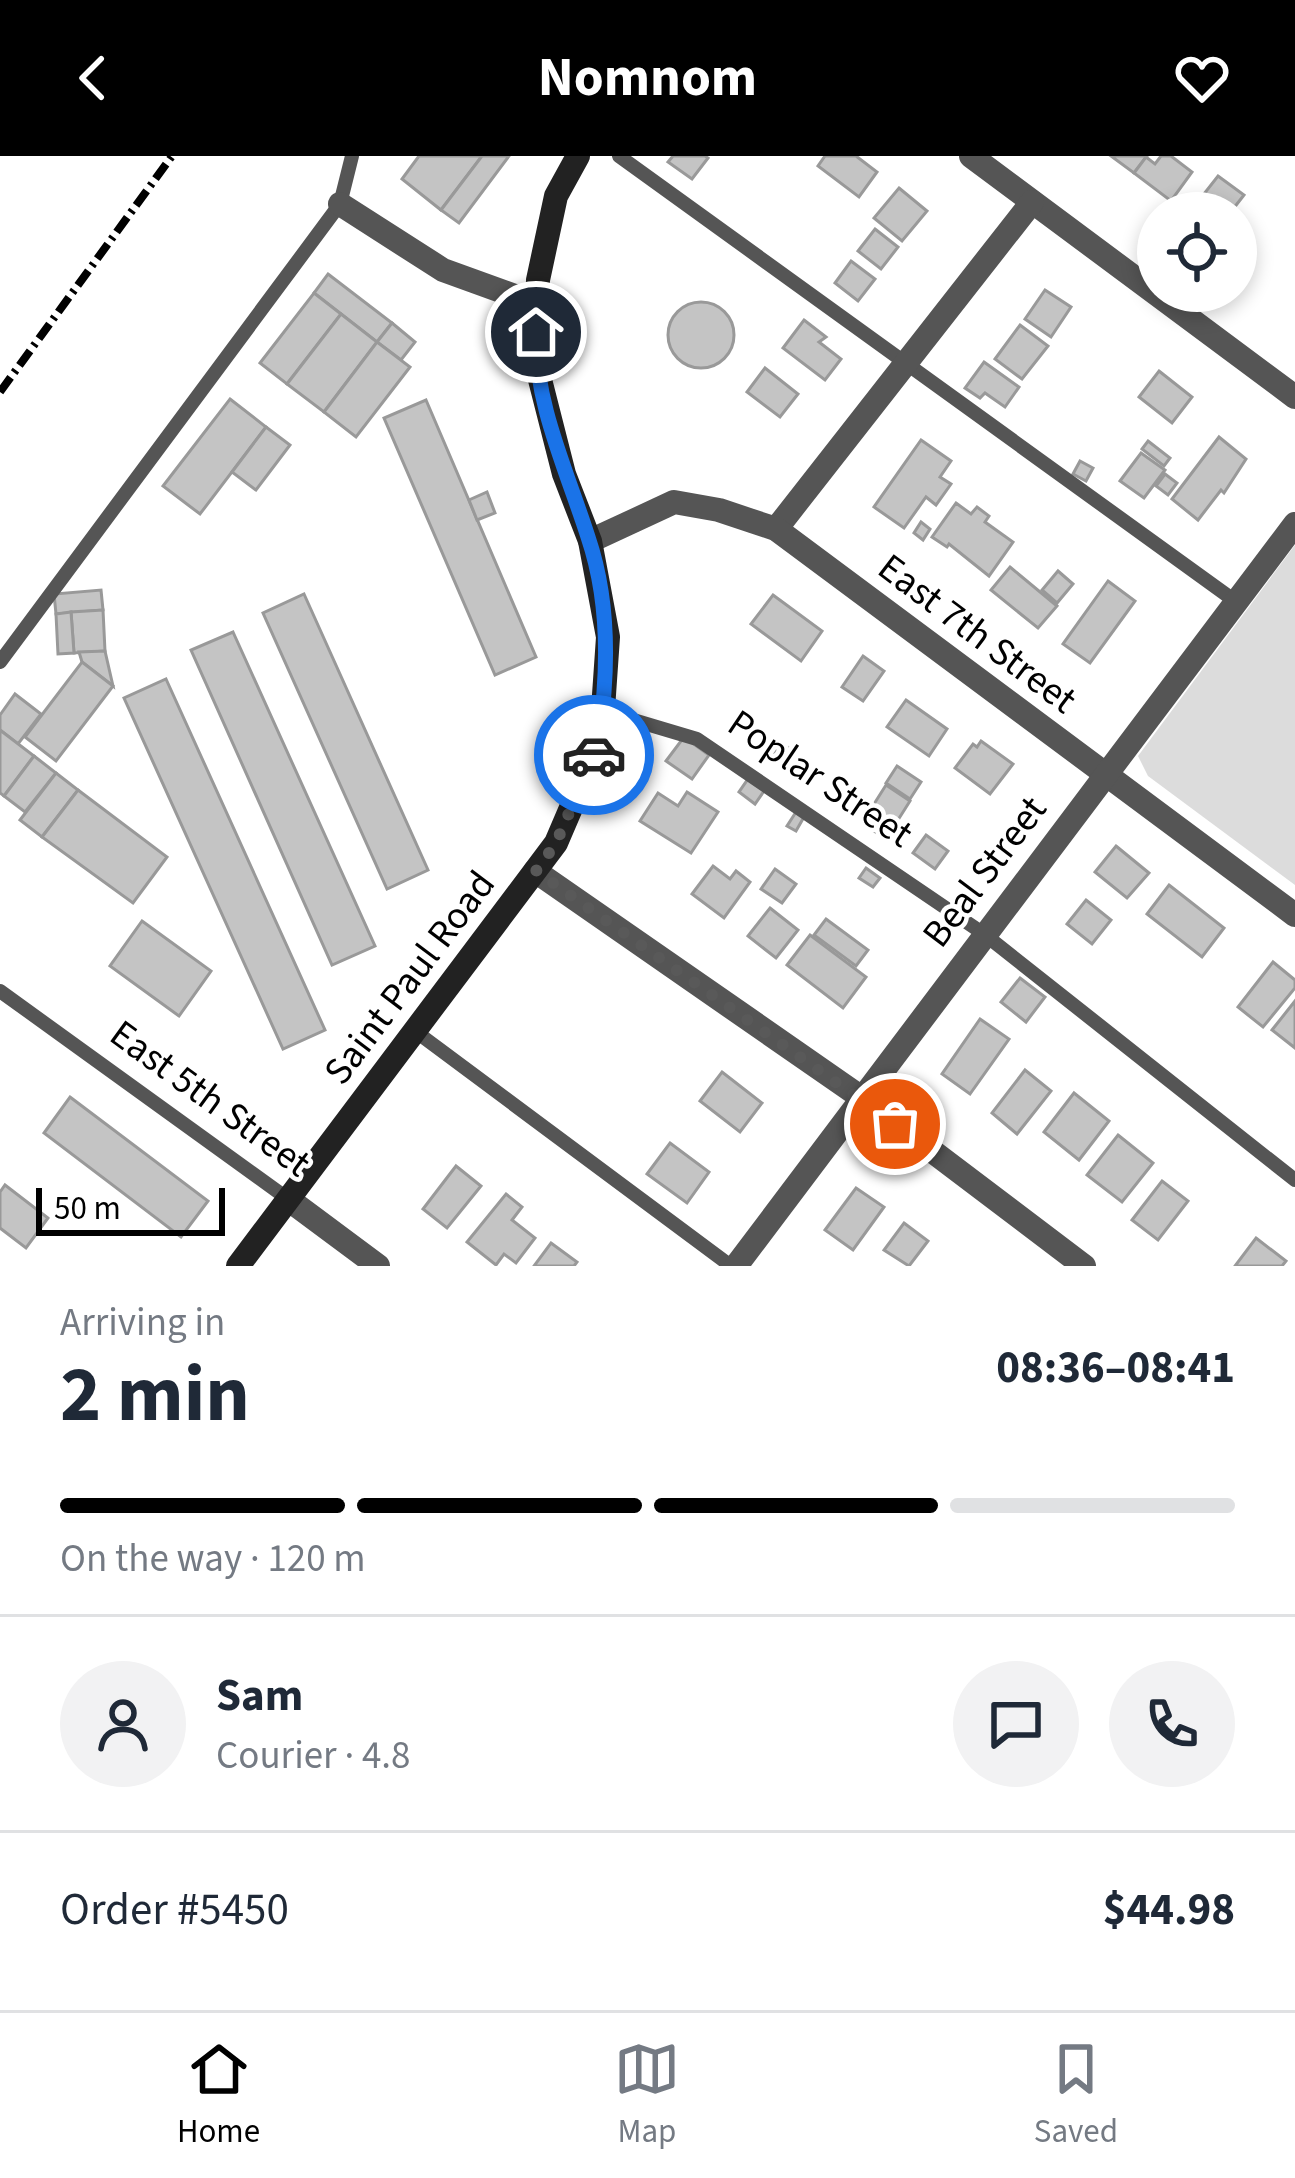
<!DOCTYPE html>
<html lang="en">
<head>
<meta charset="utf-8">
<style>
  :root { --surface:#fff; --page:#f2f2f3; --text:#1f2937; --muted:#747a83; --line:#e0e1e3; --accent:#000 }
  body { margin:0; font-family:"Source Sans 3",sans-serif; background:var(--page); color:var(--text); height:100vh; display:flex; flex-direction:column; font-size:45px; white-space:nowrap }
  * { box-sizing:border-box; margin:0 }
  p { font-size:39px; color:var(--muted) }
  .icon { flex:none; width:66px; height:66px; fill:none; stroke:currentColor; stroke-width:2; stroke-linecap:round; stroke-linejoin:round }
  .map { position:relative; height:1110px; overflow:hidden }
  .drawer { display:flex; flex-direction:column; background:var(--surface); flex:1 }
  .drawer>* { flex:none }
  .buttons { position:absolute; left:1137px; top:36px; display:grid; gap:24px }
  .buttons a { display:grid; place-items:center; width:120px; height:120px; border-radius:50%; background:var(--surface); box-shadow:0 6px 18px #0003; font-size:60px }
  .scale { position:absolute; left:36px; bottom:30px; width:189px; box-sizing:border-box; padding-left:12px; border:6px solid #000; border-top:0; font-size:33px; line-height:42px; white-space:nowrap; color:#000; -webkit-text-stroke:9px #fff; paint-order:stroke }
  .pin { position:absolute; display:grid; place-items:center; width:102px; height:102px; color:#fff; margin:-51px; border:6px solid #fff; border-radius:50%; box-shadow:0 3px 12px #0007 }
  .courier { position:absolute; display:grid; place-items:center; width:120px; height:120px; margin:-60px; border:9px solid #1a73e8; border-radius:50%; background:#fff; color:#222; box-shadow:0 3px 15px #0007 }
  .headline em { font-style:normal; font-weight:700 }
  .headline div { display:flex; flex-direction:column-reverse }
  .headline { display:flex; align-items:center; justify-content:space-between; height:204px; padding:0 60px }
  h1 { font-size:78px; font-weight:700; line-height:90px }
  .bar { display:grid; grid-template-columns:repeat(4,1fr); gap:18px 12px; align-content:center; height:144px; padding:0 60px }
  .bar i { height:15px; border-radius:9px; background:var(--line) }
  .bar .current { background:var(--accent) }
  .bar p { grid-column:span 4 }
  .line { display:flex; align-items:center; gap:30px; padding:0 60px; border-top:3px solid var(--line) }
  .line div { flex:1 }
  .round { display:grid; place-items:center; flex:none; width:126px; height:126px; border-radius:63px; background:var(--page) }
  header { display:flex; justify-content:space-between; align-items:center; height:156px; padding:0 60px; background:var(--accent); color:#fff; font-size:54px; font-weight:700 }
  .tab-bar { display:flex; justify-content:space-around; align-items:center; height:168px; border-top:3px solid var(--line); background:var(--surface); font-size:33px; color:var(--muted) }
  .tab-bar a { display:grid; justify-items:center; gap:6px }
  .tab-bar .current { color:var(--accent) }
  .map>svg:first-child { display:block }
</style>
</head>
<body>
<header><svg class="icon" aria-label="back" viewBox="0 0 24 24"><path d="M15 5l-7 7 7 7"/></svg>Nomnom<svg class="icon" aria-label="heart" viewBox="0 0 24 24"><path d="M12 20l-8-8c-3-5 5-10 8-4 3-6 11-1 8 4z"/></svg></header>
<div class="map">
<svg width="1295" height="1110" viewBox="0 0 1295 1110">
  <rect width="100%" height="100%" fill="#fff"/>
  <path fill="#dcdcdc" d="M 1295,389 L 1295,729 L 1148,620 L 1138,600 Z"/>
  <g fill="#c4c4c4" stroke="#999" stroke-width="3">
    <path d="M 419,0 L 482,0 L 441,54 L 402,23 Z"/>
    <path d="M 482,0 L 509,0 L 459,67 L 441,54 Z"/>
    <path d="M 673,0 L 705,0 L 708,2 L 692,23 L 668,6 Z"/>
    <path d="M 825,0 L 856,0 L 877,16 L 859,41 L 818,10 Z"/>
    <path d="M 1111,0 L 1147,0 L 1134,17 Z"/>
    <path d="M 1161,0 L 1171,0 L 1192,16 L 1171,45 L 1134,17 L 1146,1 L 1155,8 Z"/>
    <path d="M 1218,20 L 1244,39 L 1230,57 L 1189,57 Z"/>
    <path d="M 899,32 L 927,55 L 902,85 L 874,62 Z"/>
    <path d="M 875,73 L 898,91 L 881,113 L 858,95 Z"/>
    <path d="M 851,105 L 875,123 L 858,145 L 835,127 Z"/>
    <path d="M 328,118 L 392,167 L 377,186 L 314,137 Z"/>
    <path d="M 1045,134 L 1071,151 L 1051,181 L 1025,163 Z"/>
    <path d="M 314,137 L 341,158 L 287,228 L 260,207 Z"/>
    <circle cx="701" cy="179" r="33"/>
    <path d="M 341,158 L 377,186 L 324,256 L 287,228 Z"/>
    <path d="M 804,164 L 826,181 L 819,186 L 841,203 L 825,224 L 783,192 Z"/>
    <path d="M 392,167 L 415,186 L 401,204 L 377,186 Z"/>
    <path d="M 1020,169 L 1048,190 L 1022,223 L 995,203 Z"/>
    <path d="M 377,186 L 410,211 L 356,281 L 324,256 Z"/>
    <path d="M 984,206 L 1019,231 L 1005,251 L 985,237 L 980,242 L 965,232 Z"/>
    <path d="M 765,212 L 798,238 L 780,261 L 747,236 Z"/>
    <path d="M 1159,215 L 1192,241 L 1172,267 L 1139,241 Z"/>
    <path d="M 230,243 L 266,271 L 200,358 L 163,330 Z"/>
    <path d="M 426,244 L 536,501 L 495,519 L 384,262 Z"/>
    <path d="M 266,271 L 290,289 L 256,334 L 232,316 Z"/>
    <path d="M 1219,281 L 1246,303 L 1224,337 L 1221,334 L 1198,364 L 1172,343 Z"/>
    <path d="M 921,284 L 951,305 L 940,321 L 951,328 L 936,349 L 926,341 L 904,372 L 874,351 Z"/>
    <path d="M 1148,285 L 1170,302 L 1164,310 L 1142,293 Z"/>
    <path d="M 1141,297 L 1165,314 L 1144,342 L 1120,325 Z"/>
    <path d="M 1080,305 L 1093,312 L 1086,325 L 1073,318 Z"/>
    <path d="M 1165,318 L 1177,327 L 1168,339 L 1156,330 Z"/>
    <path d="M 487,336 L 495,357 L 477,364 L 469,344 Z"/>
    <path d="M 956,347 L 971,358 L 977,351 L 989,360 L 985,366 L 1013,386 L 989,420 L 949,388 L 947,391 L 932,381 Z"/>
    <path d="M 921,366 L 930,373 L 923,384 L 914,377 Z"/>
    <path d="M 1010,411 L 1057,450 L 1038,472 L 991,434 Z"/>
    <path d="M 1058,415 L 1073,428 L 1057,447 L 1042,434 Z"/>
    <path d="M 1108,425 L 1135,445 L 1090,507 L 1063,488 Z"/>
    <path d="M 101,434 L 103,454 L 56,458 L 54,438 Z"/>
    <path d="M 304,438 L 428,714 L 387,733 L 263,457 Z"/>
    <path d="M 773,439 L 822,475 L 801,505 L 751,468 Z"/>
    <path d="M 103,454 L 105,495 L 74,497 L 71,456 Z"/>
    <path d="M 71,456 L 74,497 L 58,498 L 56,458 Z"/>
    <path d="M 233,476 L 375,790 L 332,809 L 191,494 Z"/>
    <path d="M 105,495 L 113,530 L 82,506 L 79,496 Z"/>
    <path d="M 863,500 L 884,515 L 863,545 L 842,531 Z"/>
    <path d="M 82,506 L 113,530 L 56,605 L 25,581 Z"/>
    <path d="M 166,523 L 325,874 L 283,893 L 124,542 Z"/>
    <path d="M 15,538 L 41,558 L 18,588 L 0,574 L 0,559 Z"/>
    <path d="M 906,544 L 947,573 L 929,600 L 887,571 Z"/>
    <path d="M 0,574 L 34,600 L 4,640 L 0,637 Z"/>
    <path d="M 684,581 L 709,599 L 692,623 L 666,605 Z"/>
    <path d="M 981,585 L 1013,608 L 990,638 L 955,612 L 973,588 L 977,591 Z"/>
    <path d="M 781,587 L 792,594 L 784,606 L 773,599 Z"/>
    <path d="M 34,600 L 56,617 L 25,656 L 4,640 Z"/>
    <path d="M 897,610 L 921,626 L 910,643 L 886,627 Z"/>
    <path d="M 56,617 L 78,634 L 42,681 L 20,664 Z"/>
    <path d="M 748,623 L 764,635 L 755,648 L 739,636 Z"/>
    <path d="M 886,629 L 910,645 L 886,683 L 862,667 Z"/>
    <path d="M 78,634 L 167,701 L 133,747 L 42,681 Z"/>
    <path d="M 687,636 L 718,656 L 691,697 L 640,665 L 658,637 L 678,650 Z"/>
    <path d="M 796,656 L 804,661 L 796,675 L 787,670 Z"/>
    <path d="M 926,679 L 948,695 L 935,713 L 913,697 Z"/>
    <path d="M 1116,690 L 1149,717 L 1127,742 L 1095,716 Z"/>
    <path d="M 713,710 L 730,723 L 736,715 L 750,726 L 724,762 L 692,738 Z"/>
    <path d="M 866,712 L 880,722 L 873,731 L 859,722 Z"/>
    <path d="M 775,713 L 796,728 L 782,747 L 761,733 Z"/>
    <path d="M 1169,729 L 1224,772 L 1202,801 L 1147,758 Z"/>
    <path d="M 1086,744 L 1111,764 L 1092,788 L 1067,768 Z"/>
    <path d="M 770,752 L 798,774 L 776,802 L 748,780 Z"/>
    <path d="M 826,763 L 868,794 L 856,810 L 814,779 Z"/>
    <path d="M 142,765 L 211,815 L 179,860 L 110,810 Z"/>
    <path d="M 810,779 L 866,821 L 843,852 L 787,809 Z"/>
    <path d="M 1273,806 L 1295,824 L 1295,832 L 1263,871 L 1238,851 Z"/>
    <path d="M 1020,822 L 1045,841 L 1026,866 L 1001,846 Z"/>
    <path d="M 1295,845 L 1295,892 L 1272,874 Z"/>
    <path d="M 980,863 L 1009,883 L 970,938 L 942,918 Z"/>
    <path d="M 1025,914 L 1051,935 L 1017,978 L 992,957 Z"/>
    <path d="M 722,916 L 762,947 L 740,976 L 700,945 Z"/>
    <path d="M 1074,937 L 1109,965 L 1079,1004 L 1044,976 Z"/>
    <path d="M 70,941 L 208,1045 L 181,1081 L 44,977 Z"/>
    <path d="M 1118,979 L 1153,1007 L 1122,1046 L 1087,1019 Z"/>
    <path d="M 670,987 L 709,1016 L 687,1047 L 647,1018 Z"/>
    <path d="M 456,1010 L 481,1030 L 447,1072 L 423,1053 Z"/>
    <path d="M 1162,1025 L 1188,1045 L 1158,1084 L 1132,1064 Z"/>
    <path d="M 5,1029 L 48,1062 L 26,1092 L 0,1072 L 0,1036 Z"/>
    <path d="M 856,1032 L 884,1051 L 853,1094 L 825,1074 Z"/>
    <path d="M 506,1038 L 522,1051 L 512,1064 L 535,1082 L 516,1107 L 504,1098 L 496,1109 L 467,1086 Z"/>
    <path d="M 904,1067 L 928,1085 L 909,1110 L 884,1094 Z"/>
    <path d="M 1256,1082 L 1286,1105 L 1282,1110 L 1235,1110 Z"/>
    <path d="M 551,1087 L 577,1106 L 574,1110 L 534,1110 Z"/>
  </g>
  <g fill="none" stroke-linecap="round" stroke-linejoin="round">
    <g stroke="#555" stroke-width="14">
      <path d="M 619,0 L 1235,445"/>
      <path d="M 0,506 L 340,48 L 352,0"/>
      <path d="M 603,555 L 697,583 L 984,778 L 1295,1024"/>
      <path d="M 0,835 L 288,1043"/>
      <path d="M 415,875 L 731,1110"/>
    </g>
    <g stroke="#555" stroke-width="24">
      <path d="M 971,0 L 1295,241"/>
      <path d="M 340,48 L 443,114 L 537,148"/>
      <path d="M 776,373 L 1032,46"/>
      <path d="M 590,385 L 674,346 L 719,354 L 776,373 L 1295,759"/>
      <path d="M 535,715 L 862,942 L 1084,1110"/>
      <path d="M 288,1043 L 378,1110"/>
      <path d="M 736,1110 L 1295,368"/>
    </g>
    <path stroke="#222" stroke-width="24" d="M 238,1110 L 556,687 L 601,582 L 608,481 L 590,385 L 564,318 L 535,204 L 538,124 L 556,40 L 578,0"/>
    <path stroke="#000" stroke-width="8" stroke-dasharray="18 6 3 6" stroke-linecap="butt" d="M 0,236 L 172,0"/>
  </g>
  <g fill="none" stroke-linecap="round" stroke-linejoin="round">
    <path stroke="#595959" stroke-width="12" stroke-dasharray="0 21.6" d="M 594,599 L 556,687 L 536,715 L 895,968"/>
    <path stroke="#1a73e8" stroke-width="15" d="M 536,176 C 534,246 567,315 588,381 C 605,431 608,484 604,536 C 602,558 603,578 594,599"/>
  </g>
  <g text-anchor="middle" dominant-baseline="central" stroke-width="9" stroke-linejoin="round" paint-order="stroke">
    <g font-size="39" fill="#000" stroke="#fff">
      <text transform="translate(977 478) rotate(37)">East 7th Street</text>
      <text transform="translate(820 623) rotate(34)">Poplar Street</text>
      <text transform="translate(985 716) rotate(-53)">Beal Street</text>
      <text transform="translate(410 822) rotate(-53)">Saint Paul Road</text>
      <text transform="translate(210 943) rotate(36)">East 5th Street</text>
    </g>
  </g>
</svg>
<div class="buttons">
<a><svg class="icon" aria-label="locate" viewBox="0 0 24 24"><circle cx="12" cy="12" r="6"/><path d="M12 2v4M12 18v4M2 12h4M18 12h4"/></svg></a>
</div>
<div class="scale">50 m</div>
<div class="pin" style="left:895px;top:968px;background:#ea580c"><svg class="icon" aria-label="bag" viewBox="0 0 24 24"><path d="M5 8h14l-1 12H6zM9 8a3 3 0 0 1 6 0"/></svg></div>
<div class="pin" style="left:536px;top:176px;background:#1f2937"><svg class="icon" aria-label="home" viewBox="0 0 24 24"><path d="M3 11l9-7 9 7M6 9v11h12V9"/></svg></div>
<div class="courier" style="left:594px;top:599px"><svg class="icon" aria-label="car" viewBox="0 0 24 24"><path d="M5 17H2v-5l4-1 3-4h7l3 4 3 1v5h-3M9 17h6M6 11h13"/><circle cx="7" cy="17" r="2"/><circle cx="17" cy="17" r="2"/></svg></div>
</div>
<section class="drawer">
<div class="headline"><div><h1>2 min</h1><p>Arriving in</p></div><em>08:36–08:41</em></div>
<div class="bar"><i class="current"></i><i class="current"></i><i class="current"></i><i></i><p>On the way · 120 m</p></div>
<div class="line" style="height:216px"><a class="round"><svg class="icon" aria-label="person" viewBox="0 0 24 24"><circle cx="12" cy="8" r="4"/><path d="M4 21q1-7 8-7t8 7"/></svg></a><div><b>Sam</b><p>Courier · 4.8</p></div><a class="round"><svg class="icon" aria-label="chat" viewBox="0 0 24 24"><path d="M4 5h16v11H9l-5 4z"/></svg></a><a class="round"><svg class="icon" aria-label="phone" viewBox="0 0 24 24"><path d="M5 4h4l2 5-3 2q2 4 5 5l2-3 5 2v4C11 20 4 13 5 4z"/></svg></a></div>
<div class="line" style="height:156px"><div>Order #5450</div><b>$44.98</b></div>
</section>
<nav class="tab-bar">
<a class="current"><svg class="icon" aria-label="home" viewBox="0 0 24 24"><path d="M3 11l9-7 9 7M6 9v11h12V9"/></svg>Home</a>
<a><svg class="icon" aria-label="map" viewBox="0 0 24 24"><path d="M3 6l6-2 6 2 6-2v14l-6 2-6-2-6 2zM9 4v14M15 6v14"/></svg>Map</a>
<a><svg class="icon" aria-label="saved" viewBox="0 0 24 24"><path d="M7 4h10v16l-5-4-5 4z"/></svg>Saved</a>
</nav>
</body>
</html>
